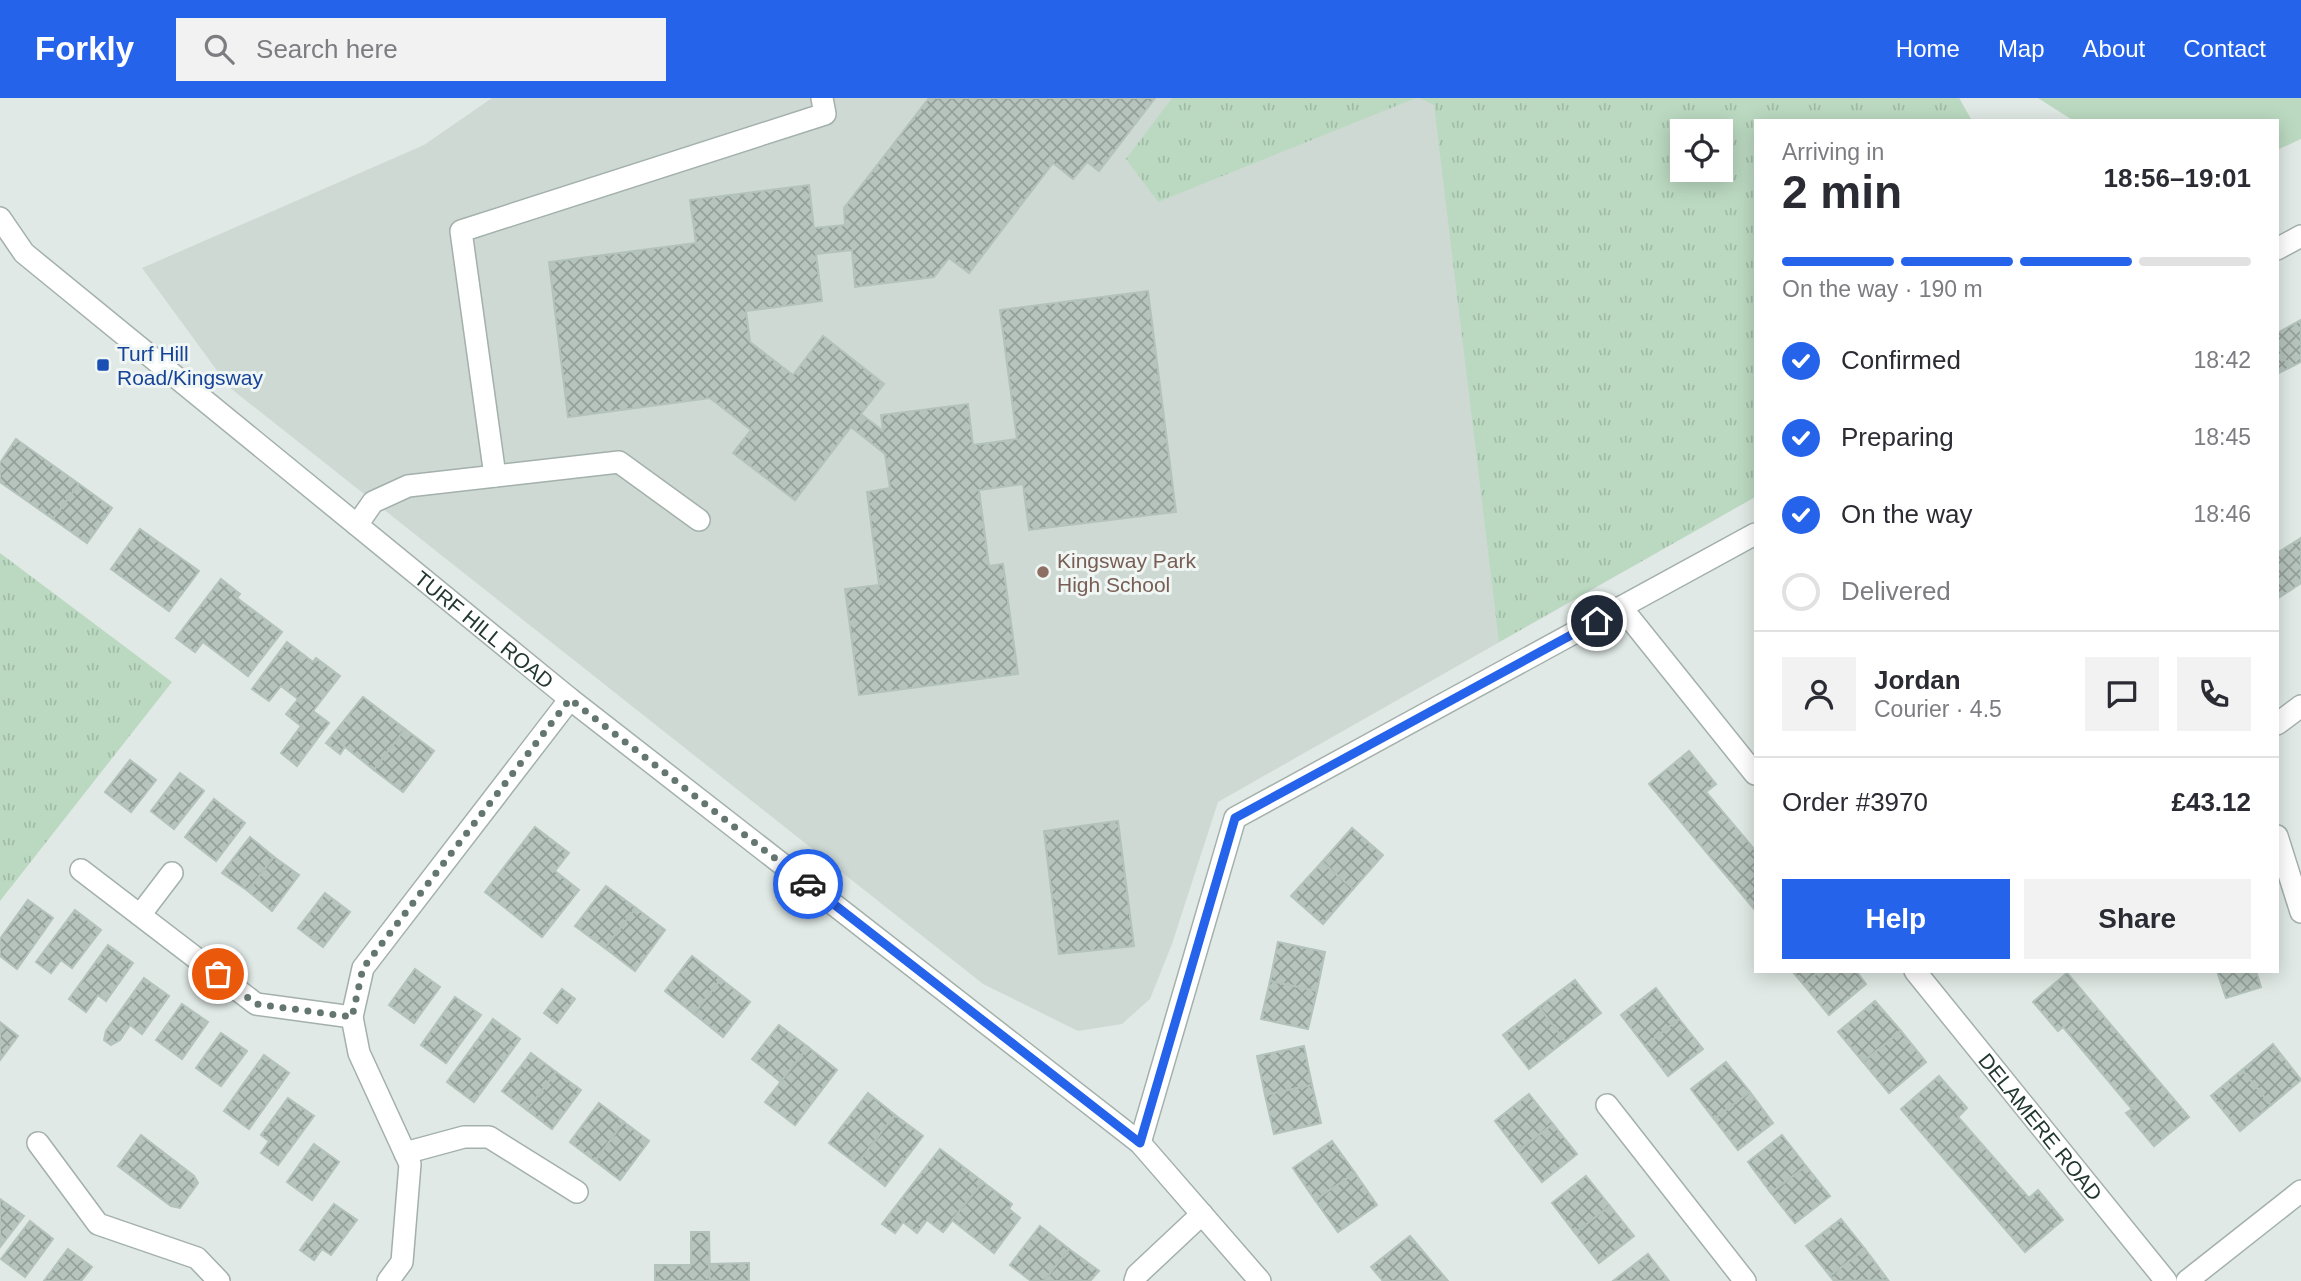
<!DOCTYPE html>
<html lang="en">
<head>
<meta charset="utf-8">
<style>
  :root { --surface:#fff; --page:#f2f2f3; --text:#2b2b33; --muted:#7c7c81; --line:#e1e1e2; --accent:#2563eb }
  body { margin:0; font-family:Helvetica,sans-serif; background:var(--page); color:var(--text); height:100vh; display:flex; flex-direction:column; font-size:26px; white-space:nowrap }
  * { box-sizing:border-box; margin:0 }
  p { font-size:23px; color:var(--muted) }
  .icon { flex:none; width:38px; height:38px; fill:none; stroke:currentColor; stroke-width:2; stroke-linecap:round; stroke-linejoin:round }
  .map { position:relative; flex:1; overflow:hidden }
  .sheet { position:absolute; left:1754px; top:21px; width:525px; height:854px; display:flex; flex-direction:column; background:var(--surface); border-radius:0px; box-shadow:0 4px 18px #0003 }
  .sheet>* { flex:none }
  .tools { position:absolute; left:1670px; top:21px; display:grid; gap:14px }
  .tools a { display:grid; place-items:center; width:63px; height:63px; border-radius:0px; background:var(--surface); box-shadow:0 4px 18px #0003; font-size:35px }
  .pin { position:absolute; display:grid; place-items:center; width:60px; height:60px; color:#fff; margin:-30px; border:4px solid #fff; border-radius:50%; box-shadow:0 2px 7px #0007 }
  .courier { position:absolute; display:grid; place-items:center; width:70px; height:70px; margin:-35px; border:5px solid #2563eb; border-radius:50%; background:#fff; color:#222; box-shadow:0 2px 9px #0007 }
  .head em { font-style:normal; font-weight:800 }
  .head div { display:flex; flex-direction:column-reverse }
  .head { display:flex; align-items:center; justify-content:space-between; height:119px; padding:0 28px }
  h1 { font-size:46px; font-weight:800; line-height:52px }
  .bar { display:grid; grid-template-columns:repeat(4,1fr); gap:10px 7px; align-content:center; height:84px; padding:0 28px }
  .bar i { height:9px; border-radius:5px; background:var(--line) }
  .bar .current { background:var(--accent) }
  .bar p { grid-column:span 4 }
  .line { display:flex; align-items:center; gap:18px; padding:0 28px; border-top:2px solid var(--line) }
  .line div { flex:1 }
  .round { display:grid; place-items:center; flex:none; width:74px; height:74px; border-radius:0px; background:var(--page) }
  ol { padding:0 28px; list-style:none }
  li { display:flex; align-items:center; gap:21px; height:77px }
  li p { margin-inline-start:auto }
  li .icon { padding:7px; border-radius:50%; background:var(--accent); color:#fff; stroke-width:4 }
  li:last-child { color:var(--muted) }
  li i { width:38px; height:38px; border:4px solid var(--line); border-radius:50% }
  .primary-button { display:flex; gap:14px; margin-top:auto; padding:14px 28px }
  .primary-button a { flex:1; height:80px; border-radius:0px; background:var(--accent); color:#fff; font-size:28px; font-weight:800; line-height:80px; text-align:center }
  .primary-button a+a { background:var(--page); color:var(--text) }
  header { display:flex; align-items:center; gap:42px; box-sizing:border-box; height:98px; padding:0 35px; background:var(--accent); color:#fff }
  header strong { font-size:33px }
  nav { display:flex; gap:38px; margin-inline-start:auto; font-size:24px }
  .search { width:490px; height:63px; background:var(--page); display:flex; align-items:center; gap:18px; box-sizing:border-box; padding:0 24px; border-radius:0px; color:var(--muted); font-size:26px }
  .map>svg:first-child { display:block }
</style>
</head>
<body>
<header>
<strong>Forkly</strong>
<div class="search"><svg class="icon" aria-label="search" viewBox="0 0 24 24"><circle cx="10" cy="10" r="6"/><path d="M15 15l6 6"/></svg>Search here</div>
<nav><a>Home</a><a>Map</a><a>About</a><a>Contact</a></nav>
</header>
<div class="map">
<svg width="2301" height="1183" viewBox="0 0 2301 1183">
  <defs>
    <pattern id="grass-tufts" width="24" height="20" patternUnits="userSpaceOnUse" patternTransform="scale(1.75)"><rect width="24" height="20" fill="#bbd9c1"/><path d="M3 7l-1-3M5 7V3M7 7l1-3M15 17l-1-3M17 17v-4M19 17l1-3" fill="none" stroke="#a0bba6"/></pattern>
    <pattern id="building-cross-hatch" width="8" height="8" patternUnits="userSpaceOnUse" patternTransform="scale(1.75)"><rect width="8" height="8" fill="#b6c4bd"/><path d="M0 0l8 8M0 8l8-8" fill="none" stroke="#94a09a"/></pattern>
  </defs>
  <rect width="100%" height="100%" fill="#e0e9e5"/>
  <path fill="#ced9d4" fill-rule="evenodd" d="M 492,0 L 1959,0 L 1972,23 L 1755,23 L 1755,399 L 1218,704 L 1172,846 L 1150,901 L 1122,926 L 1078,933 L 983,886 L 229,289 L 142,170 L 424,47 ZM 1682,33 L 1720,33 L 1720,72 L 1682,72 Z"/>
  <g fill="url(#grass-tufts)" fill-rule="evenodd">
    <path d="M 1172,0 L 1416,0 L 1158,104 L 1126,61 Z"/>
    <path d="M 1420,0 L 1959,0 L 1972,23 L 1755,23 L 1755,399 L 1499,544 L 1434,7 ZM 1720,33 L 1720,72 L 1682,72 L 1682,33 Z"/>
    <path d="M 0,455 L 172,584 L 0,803 Z"/>
  </g>
  <path fill="#bbd9c1" d="M 2038,0 L 2301,0 L 2301,41 L 2277,52 L 2277,23 L 2074,23 Z"/>
  <g fill="url(#building-cross-hatch)" stroke="#b3c2bb" stroke-width="2">
    <path d="M 929,0 L 1155,0 L 1099,73 L 1087,64 L 1073,81 L 1053,65 L 969,175 L 949,160 L 934,179 L 855,189 L 852,152 L 816,156 L 822,203 L 746,213 L 750,244 L 793,277 L 823,238 L 884,286 L 861,316 L 883,333 L 881,317 L 968,306 L 973,347 L 1017,341 L 1000,212 L 1148,193 L 1176,414 L 1029,432 L 1023,386 L 979,392 L 989,468 L 1003,466 L 1018,576 L 859,597 L 845,491 L 879,487 L 867,394 L 890,390 L 885,356 L 851,329 L 795,402 L 733,355 L 751,332 L 710,300 L 568,319 L 549,164 L 696,145 L 690,102 L 809,87 L 814,130 L 845,127 L 844,110 Z"/>
    <path d="M 2301,222 L 2301,264 L 2289,270 L 2277,246 L 2277,235 Z"/>
    <path d="M 2277,246 L 2289,270 L 2277,276 Z"/>
    <path d="M 16,341 L 79,386 L 53,421 L 0,384 L 0,365 Z"/>
    <path d="M 79,386 L 112,410 L 87,445 L 53,421 Z"/>
    <path d="M 140,431 L 199,473 L 169,513 L 111,471 Z"/>
    <path d="M 2301,440 L 2301,485 L 2277,501 L 2277,455 Z"/>
    <path d="M 221,481 L 240,496 L 237,500 L 282,534 L 248,578 L 203,544 L 195,554 L 176,540 Z"/>
    <path d="M 287,544 L 313,564 L 316,560 L 340,578 L 313,613 L 329,625 L 297,668 L 281,655 L 301,628 L 286,616 L 298,601 L 281,588 L 269,603 L 252,591 Z"/>
    <path d="M 363,599 L 405,631 L 374,672 L 345,649 L 340,656 L 326,645 Z"/>
    <path d="M 405,631 L 434,653 L 403,694 L 374,672 Z"/>
    <path d="M 1689,653 L 1716,686 L 1706,694 L 1755,752 L 1755,812 L 1649,686 Z"/>
    <path d="M 130,662 L 156,682 L 131,714 L 105,694 Z"/>
    <path d="M 180,675 L 204,693 L 174,731 L 151,713 Z"/>
    <path d="M 214,701 L 245,725 L 216,763 L 185,739 Z"/>
    <path d="M 1118,723 L 1134,848 L 1059,856 L 1044,733 Z"/>
    <path d="M 535,729 L 569,755 L 555,773 L 579,792 L 542,839 L 485,794 Z"/>
    <path d="M 1352,730 L 1383,757 L 1353,791 L 1322,764 Z"/>
    <path d="M 250,739 L 274,759 L 248,793 L 222,775 Z"/>
    <path d="M 274,759 L 299,777 L 272,813 L 248,793 Z"/>
    <path d="M 1322,764 L 1353,791 L 1323,826 L 1291,798 Z"/>
    <path d="M 606,788 L 636,810 L 605,850 L 575,828 Z"/>
    <path d="M 325,795 L 350,814 L 323,849 L 298,830 Z"/>
    <path d="M 28,802 L 53,820 L 17,871 L 0,858 L 0,841 Z"/>
    <path d="M 636,810 L 665,832 L 635,873 L 605,850 Z"/>
    <path d="M 75,812 L 101,832 L 72,870 L 61,862 L 51,875 L 36,864 Z"/>
    <path d="M 1278,844 L 1325,854 L 1317,893 L 1270,883 Z"/>
    <path d="M 108,847 L 133,865 L 106,903 L 98,897 L 86,914 L 69,901 Z"/>
    <path d="M 692,858 L 721,881 L 694,916 L 665,893 Z"/>
    <path d="M 415,871 L 440,889 L 414,925 L 389,907 Z"/>
    <path d="M 1792,873 L 1819,873 L 1804,887 Z"/>
    <path d="M 1819,873 L 1856,873 L 1866,886 L 1829,917 L 1804,887 Z"/>
    <path d="M 2217,873 L 2256,873 L 2261,889 L 2226,900 Z"/>
    <path d="M 2067,875 L 2189,1019 L 2154,1048 L 2126,1015 L 2132,1011 L 2063,929 L 2058,933 L 2033,904 Z"/>
    <path d="M 144,880 L 169,898 L 142,936 L 130,927 L 120,942 L 111,947 L 104,942 L 106,933 Z"/>
    <path d="M 721,881 L 750,904 L 723,939 L 694,916 Z"/>
    <path d="M 1575,882 L 1601,915 L 1565,943 L 1539,909 Z"/>
    <path d="M 1270,883 L 1317,893 L 1308,931 L 1261,921 Z"/>
    <path d="M 1656,890 L 1679,921 L 1645,948 L 1621,917 Z"/>
    <path d="M 562,891 L 575,901 L 557,925 L 544,915 Z"/>
    <path d="M 455,899 L 481,917 L 446,965 L 421,947 Z"/>
    <path d="M 1875,903 L 1901,933 L 1863,964 L 1838,934 Z"/>
    <path d="M 182,906 L 208,924 L 182,961 L 156,942 Z"/>
    <path d="M 1539,909 L 1565,943 L 1529,971 L 1503,937 Z"/>
    <path d="M 493,921 L 520,941 L 474,1004 L 447,984 Z"/>
    <path d="M 1679,921 L 1703,951 L 1668,978 L 1645,948 Z"/>
    <path d="M 0,924 L 18,938 L 0,962 Z"/>
    <path d="M 779,927 L 808,949 L 781,984 L 752,961 Z"/>
    <path d="M 1901,933 L 1926,964 L 1889,995 L 1863,964 Z"/>
    <path d="M 221,935 L 247,953 L 221,988 L 196,970 Z"/>
    <path d="M 2273,946 L 2301,982 L 2271,1007 L 2242,972 Z"/>
    <path d="M 1304,948 L 1312,987 L 1265,997 L 1257,958 Z"/>
    <path d="M 808,949 L 837,972 L 795,1027 L 765,1004 Z"/>
    <path d="M 531,955 L 556,974 L 527,1012 L 502,993 Z"/>
    <path d="M 264,957 L 289,975 L 249,1031 L 224,1013 Z"/>
    <path d="M 1726,964 L 1750,994 L 1714,1021 L 1691,991 Z"/>
    <path d="M 2242,972 L 2271,1007 L 2240,1033 L 2211,998 Z"/>
    <path d="M 556,974 L 581,992 L 552,1031 L 527,1012 Z"/>
    <path d="M 1939,978 L 1967,1010 L 1958,1019 L 2029,1100 L 2038,1092 L 2063,1122 L 2025,1154 L 1901,1011 Z"/>
    <path d="M 1312,987 L 1321,1025 L 1274,1036 L 1265,997 Z"/>
    <path d="M 1750,994 L 1773,1025 L 1738,1052 L 1714,1021 Z"/>
    <path d="M 868,995 L 895,1017 L 857,1066 L 829,1045 Z"/>
    <path d="M 1529,996 L 1553,1026 L 1518,1053 L 1495,1023 Z"/>
    <path d="M 288,1000 L 314,1018 L 278,1067 L 261,1055 L 269,1043 L 261,1037 Z"/>
    <path d="M 599,1005 L 624,1024 L 595,1063 L 570,1044 Z"/>
    <path d="M 895,1017 L 923,1038 L 885,1088 L 857,1066 Z"/>
    <path d="M 624,1024 L 649,1043 L 620,1082 L 595,1063 Z"/>
    <path d="M 1553,1026 L 1577,1056 L 1542,1084 L 1518,1053 Z"/>
    <path d="M 141,1037 L 194,1078 L 198,1085 L 180,1110 L 171,1108 L 118,1068 Z"/>
    <path d="M 1782,1037 L 1806,1068 L 1771,1095 L 1748,1064 Z"/>
    <path d="M 1332,1043 L 1355,1075 L 1315,1102 L 1293,1070 Z"/>
    <path d="M 314,1046 L 339,1064 L 312,1102 L 287,1084 Z"/>
    <path d="M 940,1051 L 983,1084 L 943,1134 L 927,1122 L 917,1135 L 903,1124 L 895,1135 L 882,1126 Z"/>
    <path d="M 1806,1068 L 1830,1098 L 1795,1125 L 1771,1095 Z"/>
    <path d="M 1355,1075 L 1377,1107 L 1338,1134 L 1315,1102 Z"/>
    <path d="M 1586,1078 L 1610,1108 L 1575,1135 L 1552,1105 Z"/>
    <path d="M 983,1084 L 1012,1106 L 1009,1111 L 1020,1120 L 994,1155 L 952,1122 Z"/>
    <path d="M 0,1101 L 24,1118 L 0,1149 Z"/>
    <path d="M 334,1106 L 357,1122 L 331,1157 L 322,1151 L 314,1162 L 300,1152 Z"/>
    <path d="M 1610,1108 L 1634,1138 L 1599,1165 L 1575,1135 Z"/>
    <path d="M 1841,1121 L 1865,1151 L 1830,1178 L 1806,1148 Z"/>
    <path d="M 30,1123 L 53,1141 L 25,1179 L 1,1161 Z"/>
    <path d="M 1040,1128 L 1069,1151 L 1044,1183 L 1031,1183 L 1010,1167 Z"/>
    <path d="M 691,1134 L 709,1134 L 710,1183 L 655,1183 L 655,1167 L 691,1167 Z"/>
    <path d="M 1410,1138 L 1448,1183 L 1383,1183 L 1371,1169 Z"/>
    <path d="M 68,1151 L 92,1169 L 81,1183 L 44,1183 Z"/>
    <path d="M 1069,1151 L 1099,1173 L 1090,1183 L 1044,1183 Z"/>
    <path d="M 1865,1151 L 1888,1182 L 1834,1183 L 1830,1178 Z"/>
    <path d="M 1648,1156 L 1669,1183 L 1613,1183 Z"/>
    <path d="M 749,1165 L 749,1183 L 710,1183 L 709,1166 Z"/>
  </g>
  <g fill="none" stroke-linecap="round" stroke-linejoin="round">
    <defs>
      <g id="lane">
        <path d="M 495,378 L 461,133 L 825,16 L 822,0"/>
        <path d="M 357,427 L 373,404 L 408,388 L 619,364 L 699,422"/>
        <path d="M 405,1055 L 464,1039 L 489,1039 L 577,1094"/>
      </g>
      <g id="street">
        <path id="s1" d="M 0,120 L 24,155 L 570,601 L 1140,1045 L 1260,1183"/>
        <path d="M 2277,151 L 2301,138"/>
        <path d="M 1621,509 L 1755,676"/>
        <path d="M 2277,626 L 2301,608"/>
        <path d="M 2277,738 L 2301,814"/>
        <path d="M 81,772 L 256,906 L 352,919"/>
        <path d="M 140,817 L 172,775"/>
        <path id="s2" d="M 1915,873 L 2166,1183"/>
        <path d="M 1607,1007 L 1745,1183"/>
        <path d="M 38,1045 L 98,1126 L 197,1160 L 219,1183"/>
        <path d="M 1140,1045 L 1235,720 L 1755,436"/>
        <path d="M 388,1183 L 402,1164 L 410,1066 L 359,955 L 352,919 L 363,870 L 570,601"/>
        <path d="M 1135,1183 L 1137,1177 L 1202,1116"/>
        <path d="M 2187,1183 L 2301,1093"/>
      </g>
    </defs>
    <use href="#lane" stroke="#a3b0ab" stroke-width="24"/>
    <use href="#street" stroke="#a3b0ab" stroke-width="24"/>
    <use href="#lane" stroke="#fff" stroke-width="21"/>
    <use href="#street" stroke="#fff" stroke-width="21"/>
  </g>
  <g fill="none" stroke-linecap="round" stroke-linejoin="round">
    <path stroke="#647670" stroke-width="7" stroke-dasharray="0 12.6" d="M 218,876 L 256,906 L 352,919 L 363,870 L 570,601 L 808,786"/>
    <path stroke="#2563eb" stroke-width="9" d="M 808,786 L 1140,1045 L 1235,720 L 1597,523"/>
  </g>
  <rect fill="#1a4fb4" stroke="#f0f6f3" stroke-width="2.5" x="96" y="260" width="14" height="14" rx="3.5"/>
  <circle fill="#8d6e63" stroke="#f0f6f3" stroke-width="2.5" cx="1043" cy="474" r="7"/>
  <g text-anchor="middle" dominant-baseline="central" stroke-width="6" stroke-linejoin="round" paint-order="stroke">
    <g font-size="21" fill="#164399" stroke="#f0f6f3" text-anchor="start">
      <text x="117" y="255">Turf Hill<tspan x="117" dy="24">Road/Kingsway</tspan></text>
    </g>
    <g font-size="21" fill="#785e54" stroke="#f0f6f3" text-anchor="start">
      <text x="1057" y="462">Kingsway Park<tspan x="1057" dy="24">High School</tspan></text>
    </g>
    <g font-size="21" fill="#223831" stroke="#f0f6f3">
      <text stroke="none"><textPath href="#s1" startOffset="637">TURF HILL ROAD</textPath></text>
      <text stroke="none"><textPath href="#s2" startOffset="200">DELAMERE ROAD</textPath></text>
    </g>
  </g>
</svg>
<div class="tools">
<a><svg class="icon" aria-label="locate" viewBox="0 0 24 24"><circle cx="12" cy="12" r="6"/><path d="M12 2v4M12 18v4M2 12h4M18 12h4"/></svg></a>
</div>
<div class="pin" style="left:218px;top:876px;background:#ea580c"><svg class="icon" aria-label="bag" viewBox="0 0 24 24"><path d="M5 8h14l-1 12H6zM9 8a3 3 0 0 1 6 0"/></svg></div>
<div class="pin" style="left:1597px;top:523px;background:#1f2937"><svg class="icon" aria-label="home" viewBox="0 0 24 24"><path d="M3 11l9-7 9 7M6 9v11h12V9"/></svg></div>
<div class="courier" style="left:808px;top:786px"><svg class="icon" aria-label="car" viewBox="0 0 24 24"><path d="M5 17H2v-5l4-1 3-4h7l3 4 3 1v5h-3M9 17h6M6 11h13"/><circle cx="7" cy="17" r="2"/><circle cx="17" cy="17" r="2"/></svg></div>
<section class="sheet">
<div class="head"><div><h1>2 min</h1><p>Arriving in</p></div><em>18:56–19:01</em></div>
<div class="bar"><i class="current"></i><i class="current"></i><i class="current"></i><i></i><p>On the way · 190 m</p></div>
<ol>
<li><svg class="icon" aria-label="check" viewBox="0 0 24 24"><path d="M5 12l5 5 9-10"/></svg>Confirmed<p>18:42</p></li>
<li><svg class="icon" aria-label="check" viewBox="0 0 24 24"><path d="M5 12l5 5 9-10"/></svg>Preparing<p>18:45</p></li>
<li><svg class="icon" aria-label="check" viewBox="0 0 24 24"><path d="M5 12l5 5 9-10"/></svg>On the way<p>18:46</p></li>
<li><i></i>Delivered</li>
</ol>
<div class="line" style="height:126px"><a class="round"><svg class="icon" aria-label="person" viewBox="0 0 24 24"><circle cx="12" cy="8" r="4"/><path d="M4 21q1-7 8-7t8 7"/></svg></a><div><b>Jordan</b><p>Courier · 4.5</p></div><a class="round"><svg class="icon" aria-label="chat" viewBox="0 0 24 24"><path d="M4 5h16v11H9l-5 4z"/></svg></a><a class="round"><svg class="icon" aria-label="phone" viewBox="0 0 24 24"><path d="M5 4h4l2 5-3 2q2 4 5 5l2-3 5 2v4C11 20 4 13 5 4z"/></svg></a></div>
<div class="line" style="height:91px"><div>Order #3970</div><b>£43.12</b></div>
<div class="primary-button"><a>Help</a><a>Share</a></div>
</section>
</div>
</body>
</html>
